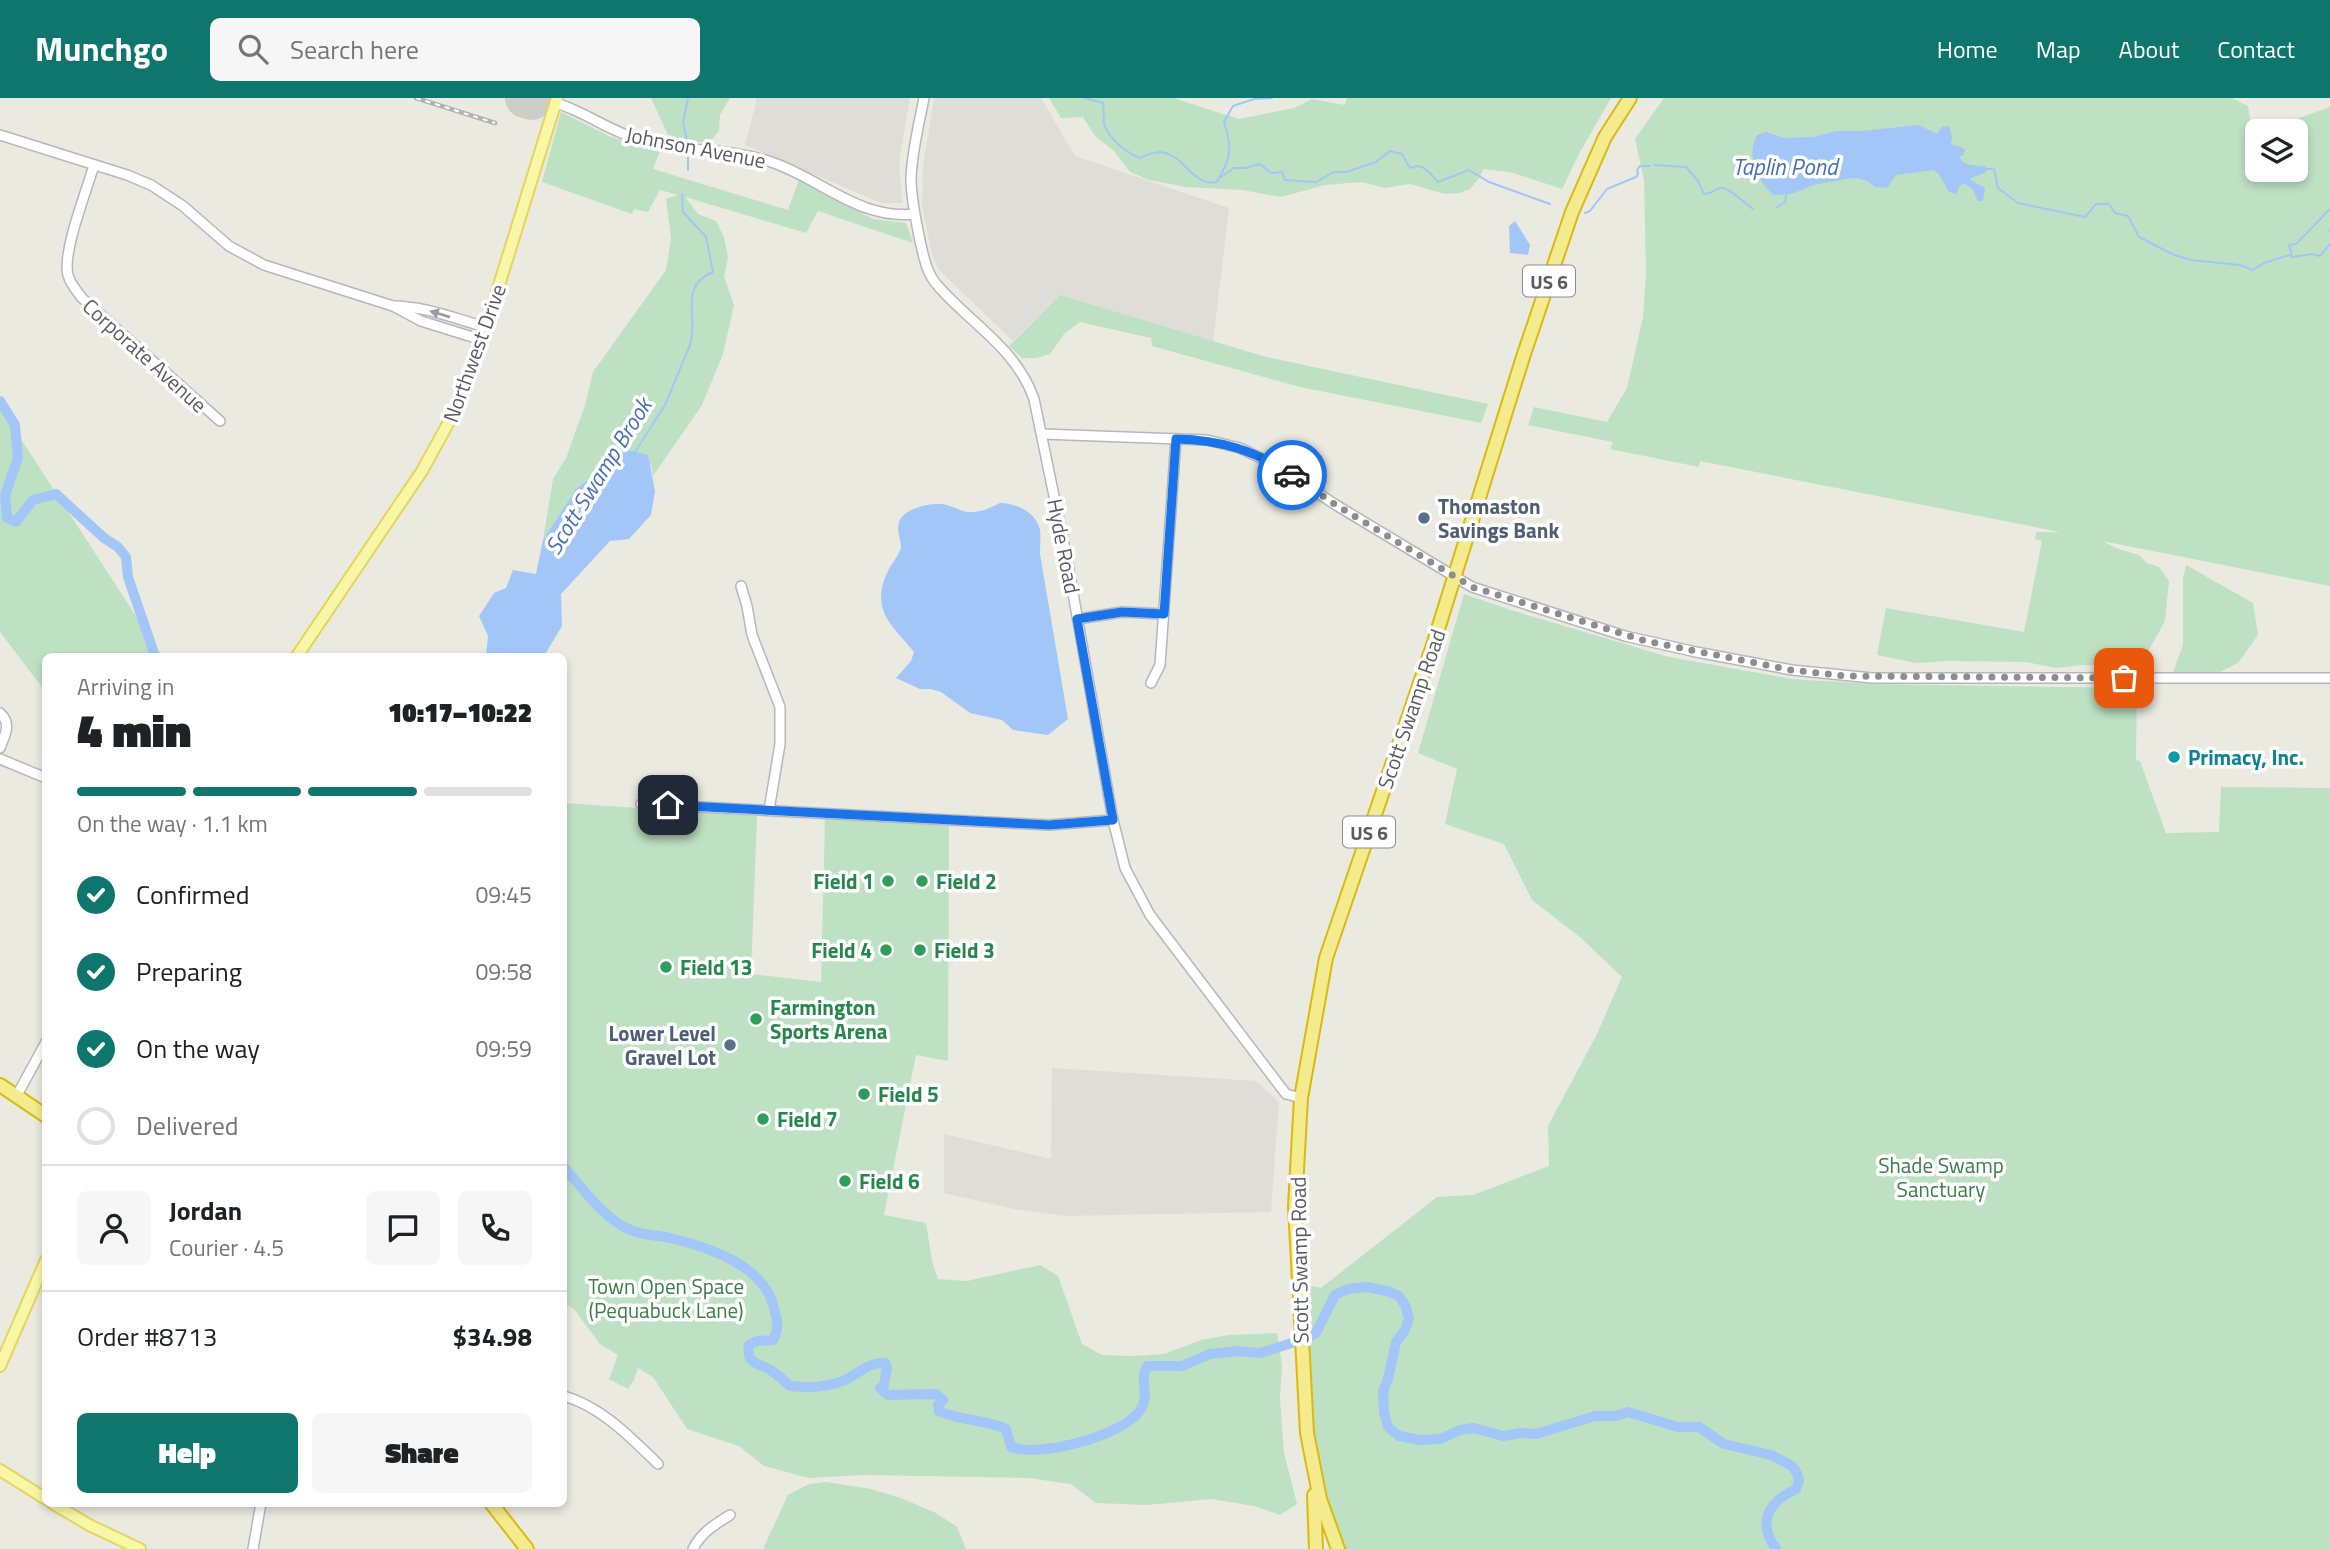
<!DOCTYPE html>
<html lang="en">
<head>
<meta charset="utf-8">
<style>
  :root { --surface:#fff; --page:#f6f6f6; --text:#202124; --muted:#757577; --line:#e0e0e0; --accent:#0f766e }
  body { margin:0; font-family:"Titillium Web",sans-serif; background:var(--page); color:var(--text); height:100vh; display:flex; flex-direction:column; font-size:26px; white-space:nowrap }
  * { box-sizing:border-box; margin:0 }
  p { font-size:23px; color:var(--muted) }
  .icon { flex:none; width:38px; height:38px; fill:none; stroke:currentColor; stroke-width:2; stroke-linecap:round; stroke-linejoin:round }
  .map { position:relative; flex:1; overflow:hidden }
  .panel { position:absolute; left:42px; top:555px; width:525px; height:854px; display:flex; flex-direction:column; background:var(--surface); border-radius:10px; box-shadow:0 4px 10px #0003 }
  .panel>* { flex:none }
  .buttons { position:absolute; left:2245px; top:21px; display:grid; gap:14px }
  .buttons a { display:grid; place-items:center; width:63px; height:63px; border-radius:10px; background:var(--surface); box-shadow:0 4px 10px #0003; font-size:35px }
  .pin { position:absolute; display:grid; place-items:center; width:60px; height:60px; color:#fff; margin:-30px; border-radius:14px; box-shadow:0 4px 10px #0006 }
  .courier { position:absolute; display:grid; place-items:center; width:70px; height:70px; margin:-35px; border:5px solid #1a73e8; border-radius:50%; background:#fff; color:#222; box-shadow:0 2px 9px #0007 }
  .overview em { font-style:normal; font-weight:800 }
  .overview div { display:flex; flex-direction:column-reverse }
  .overview { display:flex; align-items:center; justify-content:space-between; height:119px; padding:0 35px }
  h1 { font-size:46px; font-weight:800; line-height:52px }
  .bar { display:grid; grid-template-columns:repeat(4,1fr); gap:10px 7px; align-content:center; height:84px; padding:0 35px }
  .bar i { height:9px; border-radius:5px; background:var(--line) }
  .bar .selected { background:var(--accent) }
  .bar p { grid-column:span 4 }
  .line { display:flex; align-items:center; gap:18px; padding:0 35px; border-top:2px solid var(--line) }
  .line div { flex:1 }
  .round { display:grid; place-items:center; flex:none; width:74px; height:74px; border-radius:10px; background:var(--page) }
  ol { padding:0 35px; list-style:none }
  li { display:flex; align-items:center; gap:21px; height:77px }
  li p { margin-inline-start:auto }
  li .icon { padding:7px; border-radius:50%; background:var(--accent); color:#fff; stroke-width:4 }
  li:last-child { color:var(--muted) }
  li i { width:38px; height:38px; border:4px solid var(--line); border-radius:50% }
  .action { display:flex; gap:14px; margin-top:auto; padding:14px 35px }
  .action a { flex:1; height:80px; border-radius:10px; background:var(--accent); color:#fff; font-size:28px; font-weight:800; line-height:80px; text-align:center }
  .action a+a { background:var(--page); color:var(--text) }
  header { display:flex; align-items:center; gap:42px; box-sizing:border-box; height:98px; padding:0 35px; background:var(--accent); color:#fff }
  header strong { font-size:33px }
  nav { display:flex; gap:38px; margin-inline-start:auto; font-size:24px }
  .search { width:490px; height:63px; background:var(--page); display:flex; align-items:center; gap:18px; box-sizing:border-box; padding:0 24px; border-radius:10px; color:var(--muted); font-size:26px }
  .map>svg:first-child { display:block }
</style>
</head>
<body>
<header>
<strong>Munchgo</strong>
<div class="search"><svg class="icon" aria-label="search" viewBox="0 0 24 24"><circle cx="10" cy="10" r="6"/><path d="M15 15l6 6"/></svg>Search here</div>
<nav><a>Home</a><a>Map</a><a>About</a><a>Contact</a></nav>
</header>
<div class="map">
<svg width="2330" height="1451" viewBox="0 0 2330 1451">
  <rect width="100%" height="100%" fill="#ebeae0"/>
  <g fill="#deddd8">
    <path d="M 757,0 L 910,0 L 899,65 L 902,105 L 881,105 L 745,47 Z"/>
    <path d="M 934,0 L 1041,0 L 1075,58 L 1229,110 L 1213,245 L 1060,197 L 1013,243 L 939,172 L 932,157 L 922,107 L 923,69 Z"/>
    <path d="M 1052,970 L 1256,983 L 1279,1004 L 1271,1114 L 1064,1118 L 1014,1111 L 944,1095 L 944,1036 L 1051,1061 Z"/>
  </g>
  <g fill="#bee1c3">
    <path d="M 651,0 L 730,0 L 720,17 L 719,33 L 710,44 L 681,44 L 669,39 Z"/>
    <path d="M 1049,0 L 1173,0 L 1239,21 L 1294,10 L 1312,1 L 1345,7 L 1347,0 L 1611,0 L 1580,54 L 1562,91 L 1510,74 L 1483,71 L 1480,79 L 1470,91 L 1460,95 L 1445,96 L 1410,86 L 1385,90 L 1362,84 L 1325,87 L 1281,99 L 1242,92 L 1186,89 L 1149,82 L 1130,74 L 1114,53 L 1095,38 L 1083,19 L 1061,20 Z"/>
    <path d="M 1664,0 L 2232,0 L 2248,8 L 2252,36 L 2257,35 L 2258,72 L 2296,72 L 2296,33 L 2262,33 L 2330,9 L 2330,488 L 2102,443 L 2116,450 L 2139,457 L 2147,465 L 2159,469 L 2169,483 L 2165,523 L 2140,568 L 2082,567 L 2056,570 L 2026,564 L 1948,563 L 1916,565 L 1877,557 L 1886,510 L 2024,534 L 2042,443 L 2035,441 L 2036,434 L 2060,434 L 1700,363 L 1699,369 L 1610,351 L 1613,344 L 1528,327 L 1534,309 L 1607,324 L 1627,290 L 1643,219 L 1646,176 L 1644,82 L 1635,41 Z"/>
    <path d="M 561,14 L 611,39 L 660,53 L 653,71 L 788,112 L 799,82 L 873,121 L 906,125 L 913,145 L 818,113 L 806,135 L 685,99 L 698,116 L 716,123 L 724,139 L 728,160 L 724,179 L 734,207 L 723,256 L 702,307 L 653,378 L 651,367 L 576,391 L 543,442 L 553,381 L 566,360 L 585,307 L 593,274 L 666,172 L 671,141 L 666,101 L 678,97 L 660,92 L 648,114 L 634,111 L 632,116 L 542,84 Z"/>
    <path d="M 1060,197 L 1266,259 L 1488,306 L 1481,325 L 1300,289 L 1152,248 L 1151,240 L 1080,224 L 1064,236 L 1050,256 L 1036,260 L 1022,260 L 1009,248 Z"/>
    <path d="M 0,309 L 162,558 L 46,558 L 45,593 L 0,534 Z"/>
    <path d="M 2186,467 L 2253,505 L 2258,537 L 2238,565 L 2208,580 L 2171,580 L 2183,547 L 2183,481 Z"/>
    <path d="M 1464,496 L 1514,513 L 1669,559 L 1792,581 L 1873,586 L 2137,590 L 2136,662 L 2140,663 L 2166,735 L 2219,734 L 2221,689 L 2330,690 L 2330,1451 L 1338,1451 L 1315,1379 L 1298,1185 L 1321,1190 L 1437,1099 L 1473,1097 L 1549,1068 L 1548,1028 L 1596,938 L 1622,879 L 1581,840 L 1532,802 L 1504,746 L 1445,726 L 1457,671 L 1418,655 Z"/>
    <path d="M 564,705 L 757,718 L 751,876 L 821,884 L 825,720 L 949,728 L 948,963 L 916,957 L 884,1117 L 926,1125 L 932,1163 L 938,1181 L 967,1183 L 1040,1167 L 1058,1178 L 1082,1246 L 1102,1257 L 1131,1258 L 1164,1256 L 1201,1242 L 1229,1237 L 1277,1235 L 1282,1268 L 1280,1300 L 1284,1355 L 1297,1406 L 1280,1417 L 1254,1408 L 1211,1401 L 1147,1407 L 1096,1405 L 1071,1386 L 1028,1380 L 865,1377 L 809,1380 L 764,1368 L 739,1348 L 687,1331 L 653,1279 L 638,1270 L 634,1282 L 628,1291 L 609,1281 L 618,1257 L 600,1246 L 573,1210 L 564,1206 Z"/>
    <path d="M 826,1384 L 871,1391 L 901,1400 L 936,1415 L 957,1429 L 966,1451 L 763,1451 L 788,1397 L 809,1386 Z"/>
  </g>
  <g fill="#a3c6f8">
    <path d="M 1919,27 L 1937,36 L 1942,29 L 1949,28 L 1952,39 L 1951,46 L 1963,50 L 1965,52 L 1963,57 L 1959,59 C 1966,70 1976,66 1986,69 L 1986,74 L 1969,81 L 1985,90 L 1983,103 L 1978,103 L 1973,92 L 1965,86 L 1960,87 L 1956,96 L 1949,94 L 1939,76 L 1934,72 L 1896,77 L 1887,90 L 1875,89 L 1867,83 L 1856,80 L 1846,81 L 1813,87 L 1792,96 L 1773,97 C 1756,81 1746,58 1757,37 L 1766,34 L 1784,40 L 1813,39 L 1836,33 L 1862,33 Z"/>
    <path d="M 1515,123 L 1530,147 L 1528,157 L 1510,155 L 1509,128 Z"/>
    <path d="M 627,352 L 648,357 L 655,393 L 651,417 L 629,441 L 610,443 L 561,496 L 562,528 L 544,558 L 486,558 L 488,538 L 479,518 L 494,495 L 506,490 L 513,472 L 536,476 L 543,442 L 576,391 Z"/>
    <path d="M 1000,405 C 1016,405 1036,414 1040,432 C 1041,440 1040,448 1040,456 L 1068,621 L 1048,637 L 1013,632 L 1002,622 L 970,615 L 941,594 L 931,591 L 920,591 L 896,580 L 911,563 L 914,554 C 893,527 870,514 887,475 C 891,466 898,459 901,450 C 901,441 896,433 899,424 C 904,410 929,405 942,406 C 951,407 960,413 968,414 C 980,415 990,410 1000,405 Z"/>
  </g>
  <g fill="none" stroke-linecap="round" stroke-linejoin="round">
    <g stroke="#a3c6f8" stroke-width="2">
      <path d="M 688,0 L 683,25 L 688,47"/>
      <path d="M 1085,0 L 1103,5 C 1105,12 1102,22 1105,28 C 1111,43 1125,53 1139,60 C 1146,57 1153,54 1160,54 C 1184,55 1193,90 1217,84 C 1231,59 1233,51 1224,24 L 1233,8 L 1254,1 L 1272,0"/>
      <path d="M 1655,67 L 1686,69 L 1698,83 L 1704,96 C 1712,96 1713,92 1720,90 C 1727,87 1745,106 1753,111"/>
      <path d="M 1986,71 L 1994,71 L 1998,90 L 2018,105 L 2085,119 L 2096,106 L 2109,106 L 2115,115 L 2128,118 L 2139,139 L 2172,156 L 2191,162 L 2240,167 L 2253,172 L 2264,165 L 2289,157 L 2292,159 L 2312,156 L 2320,158 L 2330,146"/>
      <path d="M 688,72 L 688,56"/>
      <path d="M 1218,81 L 1234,70 L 1245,70 L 1260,66 L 1271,75 L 1282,74 L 1285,82 L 1316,84 L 1334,74 L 1346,74 L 1376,64 L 1390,53 L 1402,56 L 1410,70 C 1424,64 1429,75 1438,84 L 1469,72 L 1489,84 L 1550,106"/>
      <path d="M 1776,110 L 1785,104 L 1787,94"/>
      <path d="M 1585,115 L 1590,113 L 1607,91 L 1636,79 L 1638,76 L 1637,72 L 1640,68 L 1650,68"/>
      <path d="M 2330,131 L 2330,133"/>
      <path d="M 2292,159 L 2289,147 L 2296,146 L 2330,111"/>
      <path d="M 635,354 L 665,307 L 690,247 C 699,218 678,188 713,174 L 706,139 L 683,114 L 682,96"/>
    </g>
    <g stroke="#a3c6f8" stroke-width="10">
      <path d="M 0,303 L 15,327 L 18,360 L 5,397 L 7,420 L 16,424 L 33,402 L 56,396 L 104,440 L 118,449 L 126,459 L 128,479 L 155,558"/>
      <path d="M 564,1069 C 580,1088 602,1117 624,1129 C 639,1137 654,1137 670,1140 C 707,1149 762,1166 773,1207 C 777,1220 780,1230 773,1242 L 757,1243 L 749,1247 C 745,1268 762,1265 772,1273 C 778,1277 784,1283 790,1288 C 808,1290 827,1290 845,1282 C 859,1275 869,1264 885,1265 L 887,1269 L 884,1287 L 880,1290 L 888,1297 L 936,1296 L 943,1302 L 938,1307 L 939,1313 C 960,1323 985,1321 1006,1331 L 1011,1349 C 1039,1360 1120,1338 1139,1314 C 1152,1297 1138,1284 1147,1268 L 1182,1268 L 1210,1256 L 1238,1253 L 1260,1255 L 1308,1240 L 1316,1235 L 1335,1197 L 1348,1191 L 1367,1189 L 1387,1193 L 1399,1198 L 1405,1207 L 1409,1220 L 1405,1232 L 1396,1244 L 1388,1281 L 1383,1293 L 1384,1314 L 1388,1329 L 1399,1338 L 1420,1342 L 1440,1341 L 1460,1332 L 1474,1330 L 1503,1338 L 1521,1335 L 1536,1336 L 1595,1318 L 1616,1318 L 1628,1314 L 1677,1329 L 1699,1329 L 1724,1346 L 1771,1357 L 1792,1368 L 1797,1375 L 1799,1383 L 1796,1391 C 1769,1404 1756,1423 1776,1451"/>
    </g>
    <path stroke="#cecec9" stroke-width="40" d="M 525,0 L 532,2"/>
    <defs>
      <g id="minor">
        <path d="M 924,0 C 919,26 912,53 911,80 C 911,101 916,122 920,143 C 924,159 926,175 938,188 C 971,226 1016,250 1034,301 L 1067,461 L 1113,722 L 1125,770 L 1150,817 L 1286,996 L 1301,1000"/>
        <path d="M 556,5 C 586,14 612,35 644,43 C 686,54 730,50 771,64 C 820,80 859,122 914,116"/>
        <path d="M 0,37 L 127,77 L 151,87 L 183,108 L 229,148 L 264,167 L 393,208 L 421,223 L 482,242"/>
        <path d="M 94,67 C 87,92 62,154 68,177 C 70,186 77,193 82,200 L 220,323"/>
        <path d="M 393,208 C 424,208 456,221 486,229"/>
        <path d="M 1042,336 L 1207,342 L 1240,350 L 1277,368 L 1336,407 L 1472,489 L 1625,538 L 1696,554 L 1792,572 L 1872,580 L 2330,580"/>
        <path d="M 741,488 L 747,508 L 752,537 L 780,609 L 780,646 L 769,712"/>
        <path d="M 1078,521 L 1122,514 L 1164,516"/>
        <path d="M 1151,585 L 1160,567 L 1176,341"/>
        <path d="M 0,615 C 12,626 5,637 0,650"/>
        <path d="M 0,661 L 46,680"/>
        <path d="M 641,706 L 1049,727 L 1113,722"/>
        <path d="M 16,999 L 46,944"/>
        <path d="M 564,1298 C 602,1309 630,1339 658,1366"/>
        <path d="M 253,1451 L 261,1405"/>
        <path d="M 693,1451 C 701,1435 714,1427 730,1417"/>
      </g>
      <g id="major">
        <path d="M 297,558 L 422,373 L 456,311 L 482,242 L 557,0"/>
        <path d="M 0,1268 L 46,1162"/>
        <path d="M 0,1372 L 46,1401"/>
        <path d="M 52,1405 L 91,1428 L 140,1451"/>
      </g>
      <g id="highway">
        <path d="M 0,987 L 46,1018"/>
        <path d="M 1314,1397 L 1316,1451"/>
        <path d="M 491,1405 L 527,1451"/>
        <path d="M 1338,1451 L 1320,1401 L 1307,1335 L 1295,1108 L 1301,1000 L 1326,860 L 1434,544 L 1523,259 L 1572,114 L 1605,39 L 1630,0"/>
      </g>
    </defs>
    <use href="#minor" stroke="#b6b7bc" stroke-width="12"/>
    <use href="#major" stroke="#e5d45e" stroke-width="14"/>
    <use href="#highway" stroke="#daba11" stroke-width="16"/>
    <use href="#minor" stroke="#fff" stroke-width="9"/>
    <use href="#major" stroke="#f8f7a8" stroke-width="10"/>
    <use href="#highway" stroke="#f4ea8e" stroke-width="12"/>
    <defs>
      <path id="rail" d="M 416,0 L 495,25"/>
    </defs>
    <use href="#rail" stroke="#b1b2b2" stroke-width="4.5"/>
    <use href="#rail" stroke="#fff" stroke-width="2" stroke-dasharray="5" stroke-linecap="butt"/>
  </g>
  <defs><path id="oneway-solid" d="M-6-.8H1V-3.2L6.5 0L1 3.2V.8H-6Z" transform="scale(1.75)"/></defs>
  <use fill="#9b9da0" href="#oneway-solid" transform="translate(440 216) rotate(-163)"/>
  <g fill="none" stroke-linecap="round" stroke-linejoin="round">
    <path stroke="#8c8d8d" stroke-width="7" stroke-dasharray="0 12.6" d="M 1292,377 L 1336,407 L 1472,489 L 1646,543 L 1791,572 L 1846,578 L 2124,580"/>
    <path stroke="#1a73e8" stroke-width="9" d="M 668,707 L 1049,727 L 1113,722 L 1077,521 L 1122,514 L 1164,516 L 1176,341 C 1221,342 1254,352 1292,377"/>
  </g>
  <g fill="#5c6f8a" stroke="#fff" stroke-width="2.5">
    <circle cx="1424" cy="420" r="7"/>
    <circle cx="730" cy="947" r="7"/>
  </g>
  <circle fill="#0f9aa8" stroke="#fff" stroke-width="2.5" cx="2174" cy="659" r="7"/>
  <g fill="#2e9e5b" stroke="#fff" stroke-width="2.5">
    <circle cx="888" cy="783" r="7"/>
    <circle cx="922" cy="783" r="7"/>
    <circle cx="886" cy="852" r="7"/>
    <circle cx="920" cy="852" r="7"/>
    <circle cx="666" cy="869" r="7"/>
    <circle cx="756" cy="921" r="7"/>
    <circle cx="864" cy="996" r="7"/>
    <circle cx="763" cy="1021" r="7"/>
    <circle cx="845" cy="1083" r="7"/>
  </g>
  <g text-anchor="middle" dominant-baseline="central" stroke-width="7" stroke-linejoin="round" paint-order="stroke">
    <g fill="#fff" stroke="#8b8c90" stroke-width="2">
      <rect x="1523" y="167.5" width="52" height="31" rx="5"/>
      <rect x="1343" y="718.5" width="52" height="31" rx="5"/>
    </g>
    <g font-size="19" font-weight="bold" fill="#595b60">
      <text x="1549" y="183">US 6</text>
      <text x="1369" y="734">US 6</text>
    </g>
    <g font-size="21" fill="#595b60" stroke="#fff">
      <text transform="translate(696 49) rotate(11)">Johnson Avenue</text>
      <text transform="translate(474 255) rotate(-70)">Northwest Drive</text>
      <text transform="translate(145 257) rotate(42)">Corporate Avenue</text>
      <text transform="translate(1064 448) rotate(79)">Hyde Road</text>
      <text transform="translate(1411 611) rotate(-71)">Scott Swamp Road</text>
      <text transform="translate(1299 1162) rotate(-91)">Scott Swamp Road</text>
    </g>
    <g font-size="21" font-weight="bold" fill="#4e5e75" stroke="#fff" text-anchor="start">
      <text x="1438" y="408">Thomaston<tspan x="1438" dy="24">Savings Bank</tspan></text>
      <text x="716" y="935" text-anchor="end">Lower Level<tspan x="716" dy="24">Gravel Lot</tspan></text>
    </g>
    <g font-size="21" font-weight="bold" fill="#0d838f" stroke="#fff" text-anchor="start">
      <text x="2188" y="659">Primacy, Inc.</text>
    </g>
    <g font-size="21" font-weight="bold" fill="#27864d" stroke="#fff" text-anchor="start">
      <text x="874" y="783" text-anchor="end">Field 1</text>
      <text x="936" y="783">Field 2</text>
      <text x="872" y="852" text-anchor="end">Field 4</text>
      <text x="934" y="852">Field 3</text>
      <text x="680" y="869">Field 13</text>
      <text x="770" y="909">Farmington<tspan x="770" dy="24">Sports Arena</tspan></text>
      <text x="878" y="996">Field 5</text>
      <text x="777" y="1021">Field 7</text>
      <text x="859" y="1083">Field 6</text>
    </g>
    <g font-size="21" fill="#3a7e47" stroke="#fff">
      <text x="1941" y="1067">Shade Swamp<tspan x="1941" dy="24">Sanctuary</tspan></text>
      <text x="666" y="1188">Town Open Space<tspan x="666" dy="24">(Pequabuck Lane)</tspan></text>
    </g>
    <g font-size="23" font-style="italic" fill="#496eb8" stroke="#fff">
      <text x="1785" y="68">Taplin Pond</text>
      <text transform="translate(598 378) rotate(-58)">Scott Swamp Brook</text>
    </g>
  </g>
</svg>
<div class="buttons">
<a><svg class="icon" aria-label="layers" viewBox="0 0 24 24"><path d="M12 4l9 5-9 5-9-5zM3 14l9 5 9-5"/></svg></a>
</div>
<div class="pin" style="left:2124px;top:580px;background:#ea580c"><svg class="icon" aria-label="bag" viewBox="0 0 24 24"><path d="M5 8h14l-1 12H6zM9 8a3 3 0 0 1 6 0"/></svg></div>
<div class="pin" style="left:668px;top:707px;background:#1f2937"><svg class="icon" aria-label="home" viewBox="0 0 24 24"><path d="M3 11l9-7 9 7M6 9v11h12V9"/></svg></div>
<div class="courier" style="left:1292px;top:377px"><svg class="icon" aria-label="car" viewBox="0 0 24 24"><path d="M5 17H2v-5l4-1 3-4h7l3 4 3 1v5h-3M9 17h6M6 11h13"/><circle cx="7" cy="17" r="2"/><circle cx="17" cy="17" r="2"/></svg></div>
<section class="panel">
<div class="overview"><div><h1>4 min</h1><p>Arriving in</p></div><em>10:17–10:22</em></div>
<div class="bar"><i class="selected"></i><i class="selected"></i><i class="selected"></i><i></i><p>On the way · 1.1 km</p></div>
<ol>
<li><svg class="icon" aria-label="check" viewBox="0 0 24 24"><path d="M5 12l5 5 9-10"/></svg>Confirmed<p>09:45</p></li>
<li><svg class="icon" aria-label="check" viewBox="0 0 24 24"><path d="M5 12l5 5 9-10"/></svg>Preparing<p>09:58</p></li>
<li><svg class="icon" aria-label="check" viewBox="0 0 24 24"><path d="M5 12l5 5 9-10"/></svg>On the way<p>09:59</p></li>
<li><i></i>Delivered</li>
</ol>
<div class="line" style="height:126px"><a class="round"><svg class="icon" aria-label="person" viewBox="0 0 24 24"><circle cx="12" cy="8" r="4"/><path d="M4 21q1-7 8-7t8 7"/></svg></a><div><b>Jordan</b><p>Courier · 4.5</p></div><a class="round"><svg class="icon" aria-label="chat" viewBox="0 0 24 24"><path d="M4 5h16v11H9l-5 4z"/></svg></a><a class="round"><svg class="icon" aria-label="phone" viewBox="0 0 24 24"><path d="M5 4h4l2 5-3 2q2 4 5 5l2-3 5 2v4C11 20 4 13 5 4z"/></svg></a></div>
<div class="line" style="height:91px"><div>Order #8713</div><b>$34.98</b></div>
<div class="action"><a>Help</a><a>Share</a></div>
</section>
</div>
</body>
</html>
